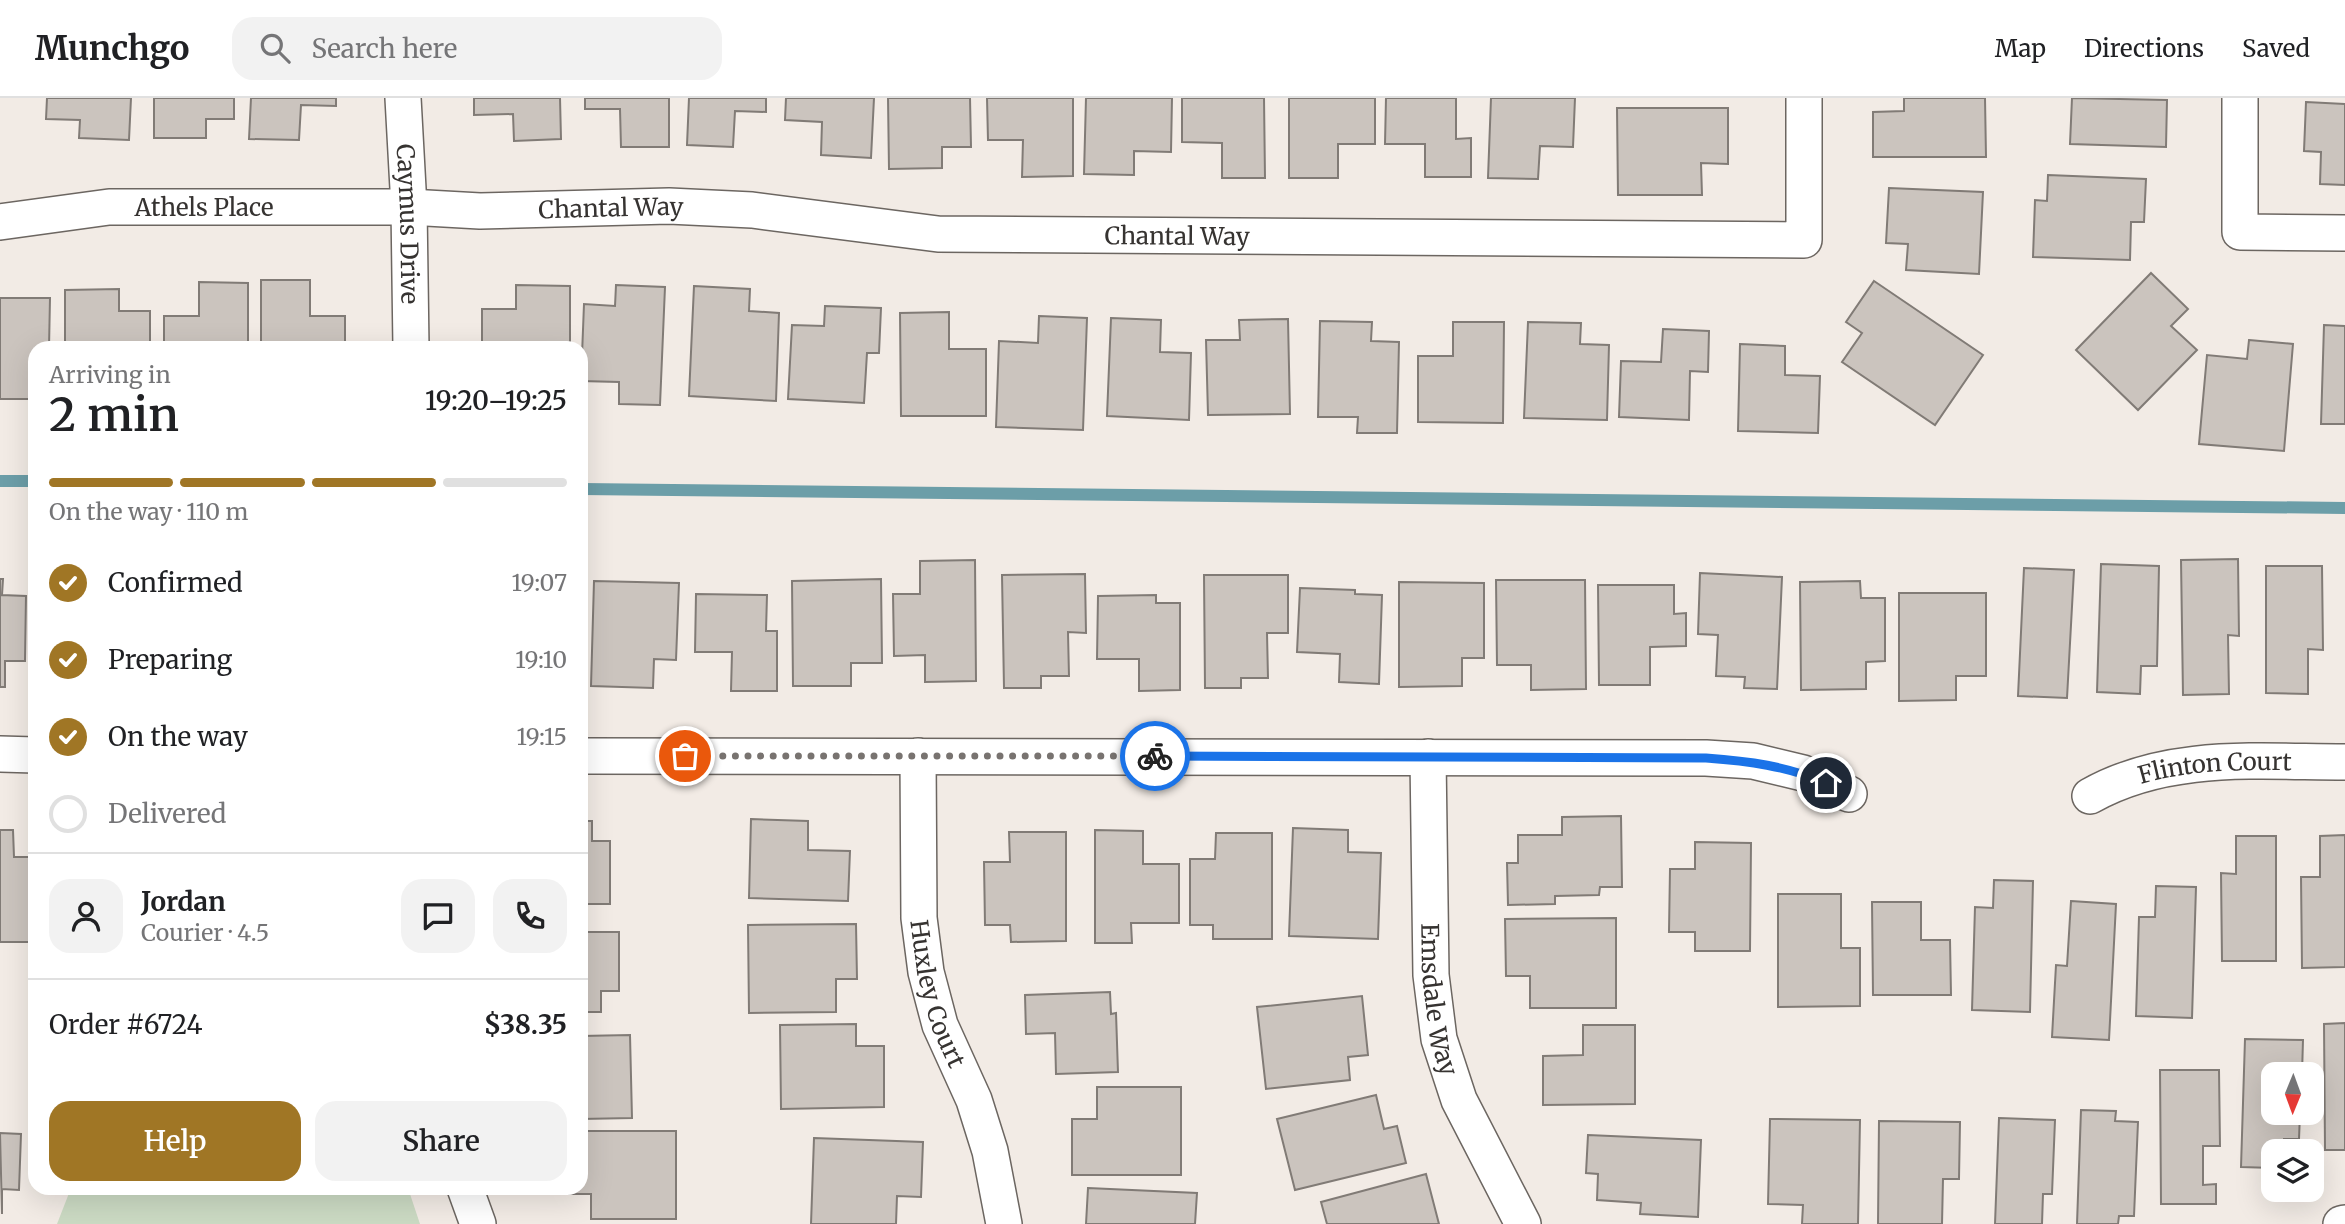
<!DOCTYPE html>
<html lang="en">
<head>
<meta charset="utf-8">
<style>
  :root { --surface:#fff; --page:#f2f2f2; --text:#202124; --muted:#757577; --line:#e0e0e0; --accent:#a07625 }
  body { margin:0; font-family:Merriweather,serif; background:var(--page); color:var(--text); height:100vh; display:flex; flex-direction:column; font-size:26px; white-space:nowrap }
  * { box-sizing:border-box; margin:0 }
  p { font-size:23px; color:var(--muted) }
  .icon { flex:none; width:38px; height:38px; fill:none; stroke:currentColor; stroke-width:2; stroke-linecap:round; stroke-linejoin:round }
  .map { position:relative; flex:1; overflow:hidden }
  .drawer { position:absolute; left:28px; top:243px; width:560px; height:854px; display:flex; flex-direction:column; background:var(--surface); border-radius:21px; box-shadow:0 7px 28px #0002 }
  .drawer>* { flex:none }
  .needle { width:46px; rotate:181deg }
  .buttons { position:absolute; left:2261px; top:964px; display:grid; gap:14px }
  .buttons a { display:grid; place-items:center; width:63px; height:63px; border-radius:14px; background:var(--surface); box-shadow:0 7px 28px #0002; font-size:35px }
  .pin { position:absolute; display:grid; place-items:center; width:60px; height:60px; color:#fff; margin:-30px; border:4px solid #fff; border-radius:50%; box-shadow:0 2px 7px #0007 }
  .courier { position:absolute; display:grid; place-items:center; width:70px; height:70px; margin:-35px; border:5px solid #1a73e8; border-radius:50%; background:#fff; color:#222; box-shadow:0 2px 9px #0007 }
  .summary em { font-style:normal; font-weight:600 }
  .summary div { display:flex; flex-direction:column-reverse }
  .summary { display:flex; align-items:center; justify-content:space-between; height:119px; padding:0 21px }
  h1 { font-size:46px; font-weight:600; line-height:52px }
  .bar { display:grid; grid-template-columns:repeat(4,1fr); gap:10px 7px; align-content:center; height:84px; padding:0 21px }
  .bar i { height:9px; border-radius:5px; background:var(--line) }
  .bar .current { background:var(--accent) }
  .bar p { grid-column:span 4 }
  .line { display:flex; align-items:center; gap:18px; padding:0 21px; border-top:2px solid var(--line) }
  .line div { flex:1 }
  .round { display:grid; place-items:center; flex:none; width:74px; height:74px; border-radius:21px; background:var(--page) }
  ol { padding:0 21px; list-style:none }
  li { display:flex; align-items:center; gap:21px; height:77px }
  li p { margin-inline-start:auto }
  li .icon { padding:7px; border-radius:50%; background:var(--accent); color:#fff; stroke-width:4 }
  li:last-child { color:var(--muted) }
  li i { width:38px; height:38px; border:4px solid var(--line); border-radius:50% }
  .cta { display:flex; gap:14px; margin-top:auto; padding:14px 21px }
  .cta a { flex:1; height:80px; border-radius:21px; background:var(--accent); color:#fff; font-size:28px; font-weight:600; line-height:80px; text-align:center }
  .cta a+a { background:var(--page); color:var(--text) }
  header { display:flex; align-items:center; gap:42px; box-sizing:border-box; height:98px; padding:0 35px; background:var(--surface); border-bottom:2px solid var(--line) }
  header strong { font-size:33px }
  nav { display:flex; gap:38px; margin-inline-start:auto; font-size:24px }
  .search { width:490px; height:63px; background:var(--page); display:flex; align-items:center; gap:18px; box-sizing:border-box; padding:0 24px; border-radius:21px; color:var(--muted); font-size:26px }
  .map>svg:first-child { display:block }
</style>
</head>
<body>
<header>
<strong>Munchgo</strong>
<div class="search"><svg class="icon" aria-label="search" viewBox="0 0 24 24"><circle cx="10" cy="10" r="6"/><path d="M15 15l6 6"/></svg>Search here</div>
<nav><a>Map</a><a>Directions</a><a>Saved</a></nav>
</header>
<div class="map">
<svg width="2345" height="1126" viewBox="0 0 2345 1126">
  <rect width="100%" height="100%" fill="#f2ebe5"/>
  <path fill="#cbdac3" d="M 71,1090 L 408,1090 L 420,1126 L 57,1126 Z"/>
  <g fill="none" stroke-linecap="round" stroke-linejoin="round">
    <g stroke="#6c9ea8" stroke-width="12">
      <path d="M 0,383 L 35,383"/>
      <path d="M 581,391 L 2345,410"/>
    </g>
  </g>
  <g fill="#cbc4be" stroke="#817b76" stroke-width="2">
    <path d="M 47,0 L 131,0 L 129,42 L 79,40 L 80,22 L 46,21 Z"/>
    <path d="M 154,0 L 234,0 L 234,21 L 206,21 L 206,40 L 154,40 Z"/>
    <path d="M 251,0 L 336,0 L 336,8 L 301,7 L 299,42 L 249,41 Z"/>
    <path d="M 474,0 L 560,0 L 561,41 L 514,43 L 513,16 L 474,17 Z"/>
    <path d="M 585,0 L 669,0 L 669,49 L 621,49 L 620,11 L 585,11 Z"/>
    <path d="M 689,0 L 766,0 L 766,14 L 735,13 L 733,49 L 687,47 Z"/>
    <path d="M 786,0 L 874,0 L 871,60 L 821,57 L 822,24 L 785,22 Z"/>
    <path d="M 888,0 L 970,0 L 971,49 L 942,49 L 942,70 L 889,71 Z"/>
    <path d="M 987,0 L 1073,0 L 1073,78 L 1022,79 L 1023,42 L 988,42 Z"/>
    <path d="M 1086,0 L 1172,0 L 1171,54 L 1134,53 L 1134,77 L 1084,76 Z"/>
    <path d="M 1182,0 L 1264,0 L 1265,80 L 1222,80 L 1222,45 L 1182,44 Z"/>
    <path d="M 1289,0 L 1375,0 L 1375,46 L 1338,46 L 1338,80 L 1289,80 Z"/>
    <path d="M 1386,0 L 1456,0 L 1456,41 L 1471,40 L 1471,79 L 1425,79 L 1425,46 L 1385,46 Z"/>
    <path d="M 1491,0 L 1575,0 L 1573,49 L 1540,48 L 1538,81 L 1488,80 Z"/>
    <path d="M 1904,0 L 1985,0 L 1986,59 L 1873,59 L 1873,14 L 1904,13 Z"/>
    <path d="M 2072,0 L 2167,2 L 2166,49 L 2070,46 Z"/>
    <path d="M 2306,4 L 2345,6 L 2345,87 L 2320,86 L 2321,54 L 2304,53 Z"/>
    <path d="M 1617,10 L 1728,10 L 1728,66 L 1701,65 L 1702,97 L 1618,97 Z"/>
    <path d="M 2048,77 L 2146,81 L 2144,124 L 2131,124 L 2130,162 L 2033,159 L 2035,102 L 2047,103 Z"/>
    <path d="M 1889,90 L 1983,94 L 1979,176 L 1906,172 L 1908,146 L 1886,145 Z"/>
    <path d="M 2151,175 L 2188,211 L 2171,228 L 2197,252 L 2138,312 L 2076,252 Z"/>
    <path d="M 261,182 L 310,182 L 310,218 L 345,218 L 345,250 L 261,250 Z"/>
    <path d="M 1874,183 L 1983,257 L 1935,327 L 1842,264 L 1862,235 L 1846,224 Z"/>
    <path d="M 199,184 L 248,185 L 248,250 L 164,250 L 164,218 L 199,218 Z"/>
    <path d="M 516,187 L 570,188 L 570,250 L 482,250 L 482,211 L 516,211 Z"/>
    <path d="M 616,187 L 665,189 L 660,307 L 619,306 L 619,284 L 581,283 L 584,206 L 615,208 Z"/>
    <path d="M 694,188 L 750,191 L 749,213 L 779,215 L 776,303 L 689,298 Z"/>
    <path d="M 119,191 L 119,213 L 150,213 L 150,250 L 65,250 L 65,192 Z"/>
    <path d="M 0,200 L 50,200 L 49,250 L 35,250 L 35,301 L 0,301 Z"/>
    <path d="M 825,208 L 881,210 L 879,255 L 867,255 L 864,305 L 788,301 L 792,227 L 824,228 Z"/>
    <path d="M 949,214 L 949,251 L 986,251 L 986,318 L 901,318 L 900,215 Z"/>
    <path d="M 1039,218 L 1087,220 L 1083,332 L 996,329 L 999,243 L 1038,245 Z"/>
    <path d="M 1111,220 L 1161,222 L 1160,254 L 1191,255 L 1189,322 L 1107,318 Z"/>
    <path d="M 1288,221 L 1290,316 L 1208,317 L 1206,242 L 1240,242 L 1239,222 Z"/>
    <path d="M 1320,223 L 1372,224 L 1371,243 L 1399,244 L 1397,335 L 1357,335 L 1358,319 L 1318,319 Z"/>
    <path d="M 1453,224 L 1504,224 L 1503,325 L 1418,324 L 1418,258 L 1453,258 Z"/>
    <path d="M 1528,224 L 1581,225 L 1580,246 L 1609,247 L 1607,322 L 1524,320 Z"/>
    <path d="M 2324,227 L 2345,228 L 2345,326 L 2321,326 Z"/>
    <path d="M 1663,231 L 1709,233 L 1708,274 L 1690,273 L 1689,322 L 1619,319 L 1621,263 L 1661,264 Z"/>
    <path d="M 2249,242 L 2293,246 L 2284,353 L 2199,346 L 2207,257 L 2247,261 Z"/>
    <path d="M 1740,246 L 1785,248 L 1785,277 L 1820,278 L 1818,335 L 1738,333 Z"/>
    <path d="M 2238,461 L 2239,538 L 2228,537 L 2229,596 L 2183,597 L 2181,462 Z"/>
    <path d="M 975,462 L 976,583 L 925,584 L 925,557 L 894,558 L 893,496 L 920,496 L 920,463 Z"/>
    <path d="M 2101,466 L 2159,468 L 2157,568 L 2141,568 L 2140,596 L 2097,594 Z"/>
    <path d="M 2266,468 L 2322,468 L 2323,552 L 2308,551 L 2308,596 L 2266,595 Z"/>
    <path d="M 2024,470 L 2074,472 L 2067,600 L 2018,598 Z"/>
    <path d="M 1700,475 L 1782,479 L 1777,591 L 1744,590 L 1745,579 L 1716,578 L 1718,537 L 1698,536 Z"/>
    <path d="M 1085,476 L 1086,535 L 1068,534 L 1069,578 L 1041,578 L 1041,590 L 1004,590 L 1002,477 Z"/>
    <path d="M 1204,477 L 1288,477 L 1288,535 L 1267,535 L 1268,580 L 1241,580 L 1241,590 L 1205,590 Z"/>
    <path d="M 0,481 L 3,481 L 2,497 L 26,498 L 25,563 L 5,563 L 5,589 L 0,589 Z"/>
    <path d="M 881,481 L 882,565 L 851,565 L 851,588 L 793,588 L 792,483 Z"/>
    <path d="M 1496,482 L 1585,482 L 1586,591 L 1531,592 L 1531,567 L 1497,567 Z"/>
    <path d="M 594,483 L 679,485 L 676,562 L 654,561 L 653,590 L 591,588 Z"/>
    <path d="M 1860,483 L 1861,500 L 1885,500 L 1885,563 L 1866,564 L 1866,591 L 1801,592 L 1800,484 Z"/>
    <path d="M 1399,484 L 1484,485 L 1484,560 L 1462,560 L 1462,588 L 1399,589 Z"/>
    <path d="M 1598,487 L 1674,487 L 1674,516 L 1686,515 L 1686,548 L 1650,549 L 1650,587 L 1599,587 Z"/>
    <path d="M 1300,490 L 1355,492 L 1355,496 L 1382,497 L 1379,586 L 1339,584 L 1340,556 L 1297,554 Z"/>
    <path d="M 1899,495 L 1986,495 L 1986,578 L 1956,578 L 1956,602 L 1899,603 Z"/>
    <path d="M 696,496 L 767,497 L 766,533 L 777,533 L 777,593 L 731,593 L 732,554 L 695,554 Z"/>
    <path d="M 1156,497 L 1156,505 L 1180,505 L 1180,592 L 1139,593 L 1139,561 L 1097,561 L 1098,498 Z"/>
    <path d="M 1621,718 L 1622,789 L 1600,789 L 1599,797 L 1555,798 L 1555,806 L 1508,807 L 1507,765 L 1518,765 L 1518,737 L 1562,737 L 1562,719 Z"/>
    <path d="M 751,721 L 808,723 L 808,752 L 850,753 L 848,803 L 749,800 Z"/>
    <path d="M 581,723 L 592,723 L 592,743 L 610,743 L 610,806 L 581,806 Z"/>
    <path d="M 1293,730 L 1348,732 L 1348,754 L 1381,755 L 1378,841 L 1289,838 Z"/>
    <path d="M 0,732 L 13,732 L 14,759 L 35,759 L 35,844 L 0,844 Z"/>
    <path d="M 1095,732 L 1143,733 L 1143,766 L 1179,766 L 1179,825 L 1131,825 L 1132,845 L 1095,845 Z"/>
    <path d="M 1009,734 L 1066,734 L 1066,843 L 1011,844 L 1010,827 L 985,827 L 984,764 L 1010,764 Z"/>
    <path d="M 1216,735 L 1272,735 L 1272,841 L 1213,841 L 1213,827 L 1190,827 L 1190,761 L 1215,761 Z"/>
    <path d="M 2345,737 L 2345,869 L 2302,870 L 2301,779 L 2320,779 L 2320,738 Z"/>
    <path d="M 2236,738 L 2276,738 L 2276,863 L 2222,863 L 2221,775 L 2236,776 Z"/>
    <path d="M 1695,744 L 1751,745 L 1750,853 L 1695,853 L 1695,834 L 1669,834 L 1670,771 L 1695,771 Z"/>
    <path d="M 1994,782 L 2033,783 L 2030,914 L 1972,912 L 1975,809 L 1993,810 Z"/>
    <path d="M 2156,788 L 2196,789 L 2192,920 L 2136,918 L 2139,819 L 2155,819 Z"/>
    <path d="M 1778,796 L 1841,796 L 1841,850 L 1860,850 L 1860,908 L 1778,909 Z"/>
    <path d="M 2071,803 L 2116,806 L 2109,942 L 2052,939 L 2056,867 L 2067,868 Z"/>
    <path d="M 1872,804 L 1921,804 L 1921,842 L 1950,842 L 1951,897 L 1873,897 Z"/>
    <path d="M 1616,820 L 1616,910 L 1530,910 L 1530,878 L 1506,878 L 1505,821 Z"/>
    <path d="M 856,826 L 857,881 L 836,881 L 836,914 L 749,915 L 748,827 Z"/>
    <path d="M 581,834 L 619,834 L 619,893 L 601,893 L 601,914 L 581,914 Z"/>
    <path d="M 1110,894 L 1111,916 L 1116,915 L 1118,974 L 1056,976 L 1055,935 L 1026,936 L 1025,897 Z"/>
    <path d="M 1362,898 L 1368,957 L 1348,959 L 1350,982 L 1266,991 L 1257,909 Z"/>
    <path d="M 2345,925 L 2345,1052 L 2325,1052 L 2324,926 Z"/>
    <path d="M 856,926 L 856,948 L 884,948 L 884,1009 L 781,1011 L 780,927 Z"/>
    <path d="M 1583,927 L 1635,927 L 1635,1006 L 1543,1007 L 1543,958 L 1583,957 Z"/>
    <path d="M 630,937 L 632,1020 L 581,1021 L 581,938 Z"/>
    <path d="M 2245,941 L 2303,942 L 2302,976 L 2273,976 L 2273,1015 L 2300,1015 L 2299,1041 L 2284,1041 L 2284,1054 L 2273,1054 L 2273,1070 L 2241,1069 Z"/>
    <path d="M 2160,972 L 2219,972 L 2220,1048 L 2203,1048 L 2203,1087 L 2216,1086 L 2216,1106 L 2161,1106 Z"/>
    <path d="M 1097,989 L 1181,989 L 1181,1077 L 1072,1077 L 1072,1021 L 1097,1021 Z"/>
    <path d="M 1376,997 L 1384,1031 L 1397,1028 L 1406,1065 L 1295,1092 L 1277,1021 Z"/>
    <path d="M 2081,1012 L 2116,1013 L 2115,1023 L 2138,1024 L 2134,1118 L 2119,1118 L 2118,1126 L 2077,1126 Z"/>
    <path d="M 1999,1020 L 2055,1022 L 2052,1096 L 2043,1096 L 2042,1126 L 1995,1126 Z"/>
    <path d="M 1770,1021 L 1860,1022 L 1858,1126 L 1802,1126 L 1803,1107 L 1768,1106 Z"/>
    <path d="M 1879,1023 L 1960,1024 L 1959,1081 L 1943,1081 L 1942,1126 L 1878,1126 Z"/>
    <path d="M 581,1033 L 676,1033 L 676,1121 L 591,1121 L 591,1096 L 564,1096 L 564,1090 L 581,1090 Z"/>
    <path d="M 0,1035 L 21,1036 L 19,1092 L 2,1091 L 2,1116 Z"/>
    <path d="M 1588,1037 L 1701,1042 L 1698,1119 L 1640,1116 L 1641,1105 L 1597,1102 L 1598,1076 L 1586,1075 Z"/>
    <path d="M 814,1040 L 923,1044 L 921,1099 L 897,1098 L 896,1126 L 811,1126 Z"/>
    <path d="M 1426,1076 L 1439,1126 L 1327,1126 L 1321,1104 Z"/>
    <path d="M 1088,1090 L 1197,1095 L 1195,1126 L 1086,1126 Z"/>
  </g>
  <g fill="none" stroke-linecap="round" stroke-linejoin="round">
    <defs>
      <g id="street">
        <path id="s1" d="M 403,0 L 409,109 L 411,250"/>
        <path d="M 2240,0 L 2240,134 L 2345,135"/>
        <path id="s2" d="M 0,124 L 109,109 L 409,109 L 480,113 L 669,108 L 752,112 L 938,136 L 1804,142 L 1804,0"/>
        <path d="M 0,656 L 35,657"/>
        <path d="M 581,658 L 1706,660 L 1753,663 L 1803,675 L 1849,696"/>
        <path id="s3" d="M 918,658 L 919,820 L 926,874 L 940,927 L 974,1002 L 990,1053 L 1004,1126"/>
        <path id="s4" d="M 1428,659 L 1431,877 L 1439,941 L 1459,1002 L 1523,1126"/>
        <path id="s5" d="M 2090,698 C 2168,654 2259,664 2345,664"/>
        <path d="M 465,1090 L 478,1126"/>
        <path d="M 2341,1126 L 2345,1125"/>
      </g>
    </defs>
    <use href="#street" stroke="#6c6661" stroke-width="38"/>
    <use href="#street" stroke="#fff" stroke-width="35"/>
  </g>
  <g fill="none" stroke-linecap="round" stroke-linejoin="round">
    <path stroke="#787370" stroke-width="7" stroke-dasharray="0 12.6" d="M 685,658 L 1155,658"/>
    <path stroke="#1a73e8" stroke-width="9" d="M 1155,658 L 1706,660 C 1748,663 1787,668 1826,685"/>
  </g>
  <g text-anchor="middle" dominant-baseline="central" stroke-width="5" stroke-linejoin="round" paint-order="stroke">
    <g font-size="24" fill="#363331" stroke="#f2ebe5">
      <text stroke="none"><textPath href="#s2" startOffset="205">Athels Place</textPath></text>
      <text stroke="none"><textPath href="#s2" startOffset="612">Chantal Way</textPath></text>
      <text stroke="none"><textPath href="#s1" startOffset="126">Caymus Drive</textPath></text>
      <text stroke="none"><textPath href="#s2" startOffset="1180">Chantal Way</textPath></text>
      <text stroke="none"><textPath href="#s5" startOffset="130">Flinton Court</textPath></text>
      <text stroke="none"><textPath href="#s3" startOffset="240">Huxley Court</textPath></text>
      <text stroke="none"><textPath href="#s4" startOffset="243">Emsdale Way</textPath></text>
    </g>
  </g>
</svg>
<div class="buttons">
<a><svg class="needle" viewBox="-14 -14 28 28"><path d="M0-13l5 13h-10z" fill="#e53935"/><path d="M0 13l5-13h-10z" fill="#757577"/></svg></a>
<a><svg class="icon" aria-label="layers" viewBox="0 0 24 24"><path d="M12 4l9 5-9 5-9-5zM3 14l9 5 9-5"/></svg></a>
</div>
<div class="pin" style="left:685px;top:658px;background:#ea580c"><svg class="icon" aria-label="bag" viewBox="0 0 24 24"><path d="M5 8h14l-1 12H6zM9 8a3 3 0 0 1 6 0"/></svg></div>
<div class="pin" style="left:1826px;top:685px;background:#1f2937"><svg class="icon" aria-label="home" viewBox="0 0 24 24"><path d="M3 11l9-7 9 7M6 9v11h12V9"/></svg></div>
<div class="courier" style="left:1155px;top:658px"><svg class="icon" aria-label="bike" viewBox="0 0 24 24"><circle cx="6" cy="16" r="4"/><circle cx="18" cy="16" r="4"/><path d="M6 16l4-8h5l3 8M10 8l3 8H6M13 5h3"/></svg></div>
<section class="drawer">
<div class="summary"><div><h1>2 min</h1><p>Arriving in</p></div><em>19:20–19:25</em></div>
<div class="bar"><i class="current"></i><i class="current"></i><i class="current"></i><i></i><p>On the way · 110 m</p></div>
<ol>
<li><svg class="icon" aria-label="check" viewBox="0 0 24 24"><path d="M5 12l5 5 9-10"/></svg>Confirmed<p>19:07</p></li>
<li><svg class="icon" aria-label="check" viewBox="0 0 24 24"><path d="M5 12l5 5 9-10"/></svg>Preparing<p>19:10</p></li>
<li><svg class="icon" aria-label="check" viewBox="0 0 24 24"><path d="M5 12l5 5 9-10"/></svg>On the way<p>19:15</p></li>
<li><i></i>Delivered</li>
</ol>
<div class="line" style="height:126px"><a class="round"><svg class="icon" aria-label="person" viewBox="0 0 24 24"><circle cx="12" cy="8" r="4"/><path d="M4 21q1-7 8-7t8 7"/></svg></a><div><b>Jordan</b><p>Courier · 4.5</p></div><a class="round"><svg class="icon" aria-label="chat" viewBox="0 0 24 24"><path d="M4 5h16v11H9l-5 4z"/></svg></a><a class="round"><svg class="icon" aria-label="phone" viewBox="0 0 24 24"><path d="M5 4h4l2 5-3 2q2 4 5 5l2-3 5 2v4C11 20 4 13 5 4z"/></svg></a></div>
<div class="line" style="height:91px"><div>Order #6724</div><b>$38.35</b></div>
<div class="cta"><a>Help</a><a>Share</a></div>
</section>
</div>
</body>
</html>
